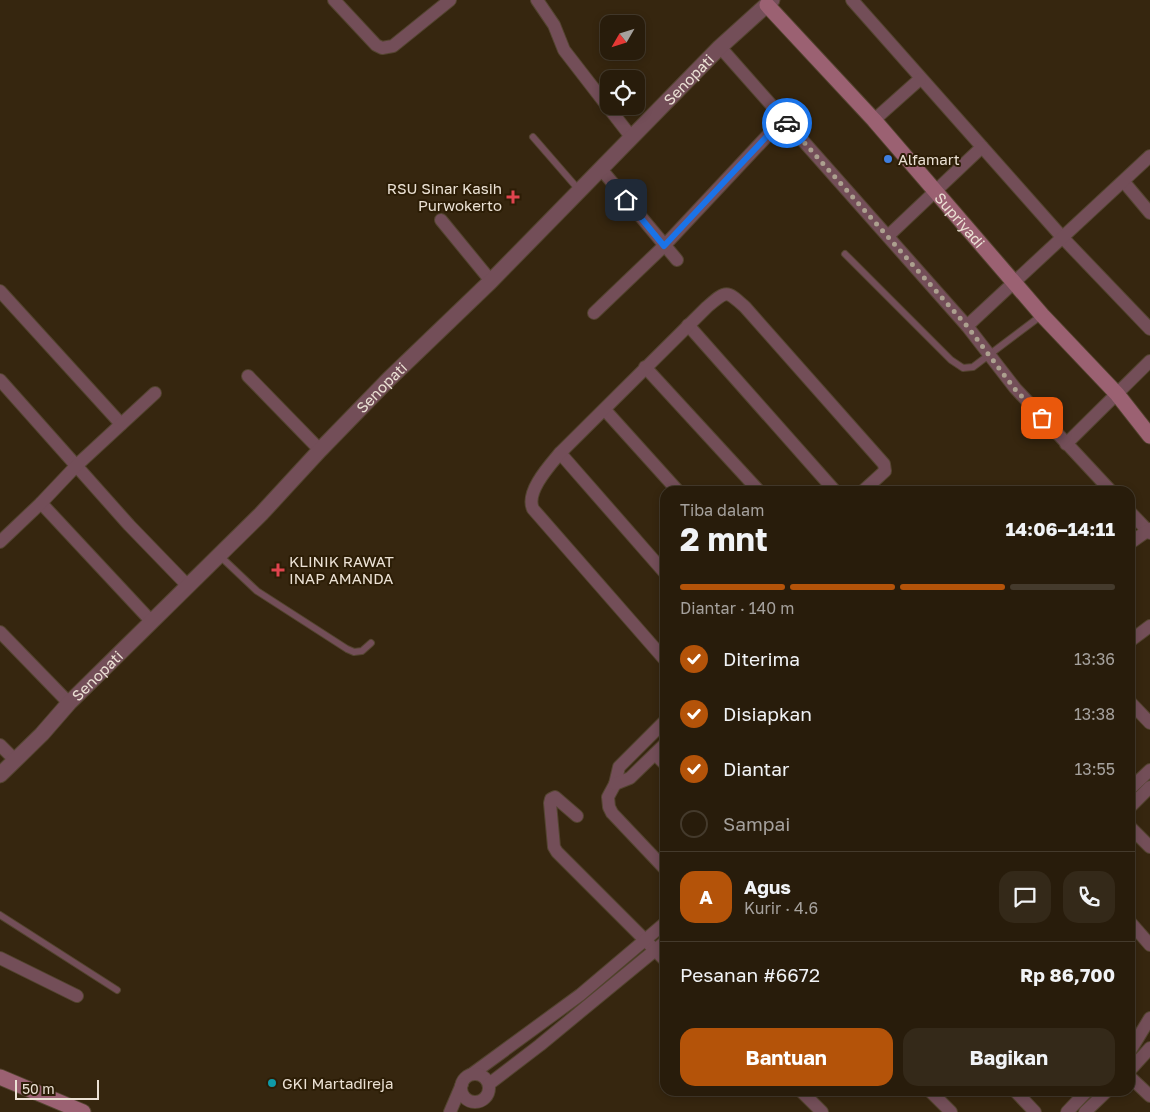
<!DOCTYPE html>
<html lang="id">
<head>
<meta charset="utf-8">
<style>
  :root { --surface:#281c0b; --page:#342919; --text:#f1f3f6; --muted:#a5a19d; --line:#443a2c; --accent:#b45309 }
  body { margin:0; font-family:"Golos Text",sans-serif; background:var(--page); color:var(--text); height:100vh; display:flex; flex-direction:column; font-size:19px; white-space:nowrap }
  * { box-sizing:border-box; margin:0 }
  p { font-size:16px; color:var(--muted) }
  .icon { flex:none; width:28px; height:28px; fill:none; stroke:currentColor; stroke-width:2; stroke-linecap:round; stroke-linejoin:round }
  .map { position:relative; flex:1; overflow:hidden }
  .drawer { position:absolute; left:660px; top:486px; width:475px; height:610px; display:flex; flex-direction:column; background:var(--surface); border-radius:15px; box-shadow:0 2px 8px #0003,0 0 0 1px var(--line) }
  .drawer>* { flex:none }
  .needle { width:32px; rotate:231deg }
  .fabs { position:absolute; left:600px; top:15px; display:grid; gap:10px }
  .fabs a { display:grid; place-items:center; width:45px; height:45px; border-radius:10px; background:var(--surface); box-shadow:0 2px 8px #0003,0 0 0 1px var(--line); font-size:25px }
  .scale { position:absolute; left:15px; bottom:12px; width:84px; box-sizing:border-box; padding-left:5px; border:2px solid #ebe1d4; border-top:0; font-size:14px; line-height:18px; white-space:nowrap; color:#ebe1d4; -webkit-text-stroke:4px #2c1d06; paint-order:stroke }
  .pin { position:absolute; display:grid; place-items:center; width:42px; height:42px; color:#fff; margin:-21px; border-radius:10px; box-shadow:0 2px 8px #0006 }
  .courier { position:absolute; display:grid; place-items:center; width:50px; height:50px; margin:-25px; border:4px solid #1a73e8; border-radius:50%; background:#fff; color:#222; box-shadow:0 1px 6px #0007 }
  .head em { font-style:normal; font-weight:700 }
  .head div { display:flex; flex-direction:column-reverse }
  .head { display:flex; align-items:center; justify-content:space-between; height:85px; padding:0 20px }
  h1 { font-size:32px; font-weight:700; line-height:38px }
  .bar { display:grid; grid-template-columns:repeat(4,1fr); gap:8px 5px; align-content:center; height:60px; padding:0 20px }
  .bar i { height:6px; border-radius:4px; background:var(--line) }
  .bar .selected { background:var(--accent) }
  .bar p { grid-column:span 4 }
  .line { display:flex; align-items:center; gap:12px; padding:0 20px; border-top:1px solid var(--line) }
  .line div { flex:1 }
  .round { display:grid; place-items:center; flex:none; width:52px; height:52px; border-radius:15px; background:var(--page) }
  ol { padding:0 20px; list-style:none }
  li { display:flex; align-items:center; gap:15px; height:55px }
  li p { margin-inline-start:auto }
  li .icon { padding:5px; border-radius:50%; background:var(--accent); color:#fff; stroke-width:4 }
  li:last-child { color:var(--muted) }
  li i { width:28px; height:28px; border:2px solid var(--line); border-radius:50% }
  .button { display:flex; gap:10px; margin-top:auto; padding:10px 20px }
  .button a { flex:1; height:58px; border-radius:15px; background:var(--accent); color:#fff; font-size:20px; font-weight:700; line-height:58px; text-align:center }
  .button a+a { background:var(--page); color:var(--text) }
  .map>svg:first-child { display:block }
</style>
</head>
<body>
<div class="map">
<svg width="1150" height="1112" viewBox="0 0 1150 1112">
  <rect width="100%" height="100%" fill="#36260f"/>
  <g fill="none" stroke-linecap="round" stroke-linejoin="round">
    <defs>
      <g id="service">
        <path d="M 533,137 L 579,190"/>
        <path d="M 845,254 L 951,360 L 963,368 L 973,367 L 1042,315"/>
        <path d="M 220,556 L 257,591 L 347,649 L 354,652 L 362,651 L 371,643"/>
        <path d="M 0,915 L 117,990"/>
      </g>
      <g id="minor">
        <path d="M 334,0 L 376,45 L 382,48 L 393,46 L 450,0"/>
        <path d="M 537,0 L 554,25 L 564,50 L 632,138"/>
        <path d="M 852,0 L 1062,237 L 1150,329"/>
        <path d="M 720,47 L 967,326 L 1015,388 L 1111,491"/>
        <path d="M 874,120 L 920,79"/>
        <path d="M 601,169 L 677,260"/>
        <path d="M 1124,182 L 1150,213"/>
        <path d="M 441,220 L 491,281"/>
        <path d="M 888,236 L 982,147"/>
        <path d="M 0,291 L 121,424"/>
        <path d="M 594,313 L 664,246 L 783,119"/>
        <path d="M 688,325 L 835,491"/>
        <path d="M 967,326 L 1150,156"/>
        <path d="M 645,367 L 759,491"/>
        <path d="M 248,376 L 320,450"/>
        <path d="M 0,380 L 129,525 L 188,586"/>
        <path d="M 605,410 L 678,491"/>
        <path d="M 1066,444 L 1150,361"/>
        <path d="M 560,453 L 665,573"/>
        <path d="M 41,503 L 152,622"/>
        <path d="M 1130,512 L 1150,533"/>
        <path d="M 0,542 L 41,503 L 77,465 L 155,393"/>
        <path d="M 1130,543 L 1150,529"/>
        <path d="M 0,632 L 69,703"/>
        <path d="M 1130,641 L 1150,626"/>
        <path d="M 665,660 L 533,509 C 525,492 550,465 560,453 L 707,307 C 727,290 726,290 745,307 L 884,464 L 885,471 L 863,491"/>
        <path d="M 1130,702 L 1150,723"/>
        <path d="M 665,721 L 619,767 L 615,784 L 608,797 L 609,807 L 612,813 L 665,869"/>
        <path d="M 0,745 L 15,760"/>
        <path d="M 655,754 L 665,764"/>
        <path d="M 615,784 L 630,778 L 665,744"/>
        <path d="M 1130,789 L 1150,770"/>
        <path d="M 1130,807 L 1150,787"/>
        <path d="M 577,816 L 555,797 L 551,799 L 550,803 L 554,847 L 557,852 L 665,960"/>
        <path d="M 1130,827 L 1150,847"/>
        <path d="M 1130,922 L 1150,945"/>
        <path d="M 0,958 L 77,996"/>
        <path d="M 1130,1051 L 1150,1018"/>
        <path d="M 1130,1070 L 1150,1048"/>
        <path d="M 472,1074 L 580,995 L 665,923"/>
        <circle cx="475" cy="1088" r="14"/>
        <path d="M 1130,1077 L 1150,1096"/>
        <path d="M 489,1084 L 540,1045 L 665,942"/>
        <path d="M 801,1091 L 822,1112"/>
        <path d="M 930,1091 L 951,1112"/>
        <path d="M 1015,1091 L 1035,1112"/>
        <path d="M 450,1112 L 462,1084"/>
        <path d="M 1067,1112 L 1087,1091"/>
        <path d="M 1085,1112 L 1107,1091"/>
      </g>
      <g id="tertiary">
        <path id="s1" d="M 0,775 L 42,734 L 69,703 L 261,514 L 320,450 L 389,379 L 491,281 L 720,47 L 772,0"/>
      </g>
      <g id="secondary">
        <path id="s2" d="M 767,5 L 874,120 L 1042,315 L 1117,394 L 1150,436"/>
        <path d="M 0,1077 L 83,1112"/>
      </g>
    </defs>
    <use href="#service" stroke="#53442f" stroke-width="8"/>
    <use href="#minor" stroke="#53442f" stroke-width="14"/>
    <use href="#tertiary" stroke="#53442f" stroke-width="17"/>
    <use href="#secondary" stroke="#53442f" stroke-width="17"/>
    <use href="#service" stroke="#734e58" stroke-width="6"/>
    <use href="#minor" stroke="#734e58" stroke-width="12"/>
    <use href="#tertiary" stroke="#734e58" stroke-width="15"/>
    <use href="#secondary" stroke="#9b6172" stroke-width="15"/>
  </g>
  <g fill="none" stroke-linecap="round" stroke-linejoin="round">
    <path stroke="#aca08f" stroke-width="5" stroke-dasharray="0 9" d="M 787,123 L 967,326 L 1014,388 L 1042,418"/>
    <path stroke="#1a73e8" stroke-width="6" d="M 626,200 L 664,246 L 783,119 L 787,123"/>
  </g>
  <circle fill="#3f7fe0" stroke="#2c1d06" stroke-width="2" cx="888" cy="159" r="5"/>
  <g fill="#e0444e" stroke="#2c1d06" stroke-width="2">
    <path d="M510.5 189.5h5v5h5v5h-5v5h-5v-5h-5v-5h5z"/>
    <path d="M275.5 562.5h5v5h5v5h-5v5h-5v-5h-5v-5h5z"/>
  </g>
  <circle fill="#0f9aa8" stroke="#2c1d06" stroke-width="2" cx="272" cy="1083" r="5"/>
  <g text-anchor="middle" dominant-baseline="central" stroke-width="4" stroke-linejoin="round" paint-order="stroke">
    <g font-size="15" fill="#ebe1d4" stroke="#2c1d06">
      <text stroke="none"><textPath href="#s1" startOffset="979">Senopati</textPath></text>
      <text stroke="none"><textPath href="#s2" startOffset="289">Supriyadi</textPath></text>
      <text stroke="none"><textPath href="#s1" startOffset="544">Senopati</textPath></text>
      <text stroke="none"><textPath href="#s1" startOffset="139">Senopati</textPath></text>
    </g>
    <g font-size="15" fill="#ebe1d4" stroke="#2c1d06" text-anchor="start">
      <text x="898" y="159">Alfamart</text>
      <text x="502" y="188" text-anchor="end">RSU Sinar Kasih<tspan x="502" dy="17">Purwokerto</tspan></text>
      <text x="289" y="561">KLINIK RAWAT<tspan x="289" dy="17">INAP AMANDA</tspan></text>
      <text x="282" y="1083">GKI Martadireja</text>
    </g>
  </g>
</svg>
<div class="fabs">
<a><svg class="needle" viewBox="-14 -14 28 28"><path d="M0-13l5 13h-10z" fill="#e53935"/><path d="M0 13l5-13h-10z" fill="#a5a19d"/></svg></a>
<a><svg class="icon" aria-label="locate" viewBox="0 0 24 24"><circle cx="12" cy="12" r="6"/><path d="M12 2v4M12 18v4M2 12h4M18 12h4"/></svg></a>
</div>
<div class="scale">50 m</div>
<div class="pin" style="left:1042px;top:418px;background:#ea580c"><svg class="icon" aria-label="bag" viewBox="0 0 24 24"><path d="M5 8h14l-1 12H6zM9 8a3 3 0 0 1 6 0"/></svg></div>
<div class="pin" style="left:626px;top:200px;background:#1f2937"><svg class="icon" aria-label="home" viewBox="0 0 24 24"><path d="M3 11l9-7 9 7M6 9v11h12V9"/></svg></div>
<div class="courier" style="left:787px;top:123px"><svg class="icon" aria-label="car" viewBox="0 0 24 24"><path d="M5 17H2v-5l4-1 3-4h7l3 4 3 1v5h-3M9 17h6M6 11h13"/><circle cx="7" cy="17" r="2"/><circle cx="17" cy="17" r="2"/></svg></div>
<section class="drawer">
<div class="head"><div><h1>2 mnt</h1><p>Tiba dalam</p></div><em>14:06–14:11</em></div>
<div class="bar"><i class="selected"></i><i class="selected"></i><i class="selected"></i><i></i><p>Diantar · 140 m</p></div>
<ol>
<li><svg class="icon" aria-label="check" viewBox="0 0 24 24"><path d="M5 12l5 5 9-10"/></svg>Diterima<p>13:36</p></li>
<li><svg class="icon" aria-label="check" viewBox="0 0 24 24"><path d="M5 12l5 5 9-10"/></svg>Disiapkan<p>13:38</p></li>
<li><svg class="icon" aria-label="check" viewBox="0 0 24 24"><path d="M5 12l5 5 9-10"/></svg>Diantar<p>13:55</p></li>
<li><i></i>Sampai</li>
</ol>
<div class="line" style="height:90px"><b class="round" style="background:var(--accent);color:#fff">A</b><div><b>Agus</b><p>Kurir · 4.6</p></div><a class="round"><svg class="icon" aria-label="chat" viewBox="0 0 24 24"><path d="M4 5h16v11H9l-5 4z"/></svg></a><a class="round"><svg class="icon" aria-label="phone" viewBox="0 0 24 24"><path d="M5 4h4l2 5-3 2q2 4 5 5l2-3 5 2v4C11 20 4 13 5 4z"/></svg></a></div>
<div class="line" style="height:65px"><div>Pesanan #6672</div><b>Rp 86,700</b></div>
<div class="button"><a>Bantuan</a><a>Bagikan</a></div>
</section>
</div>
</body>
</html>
